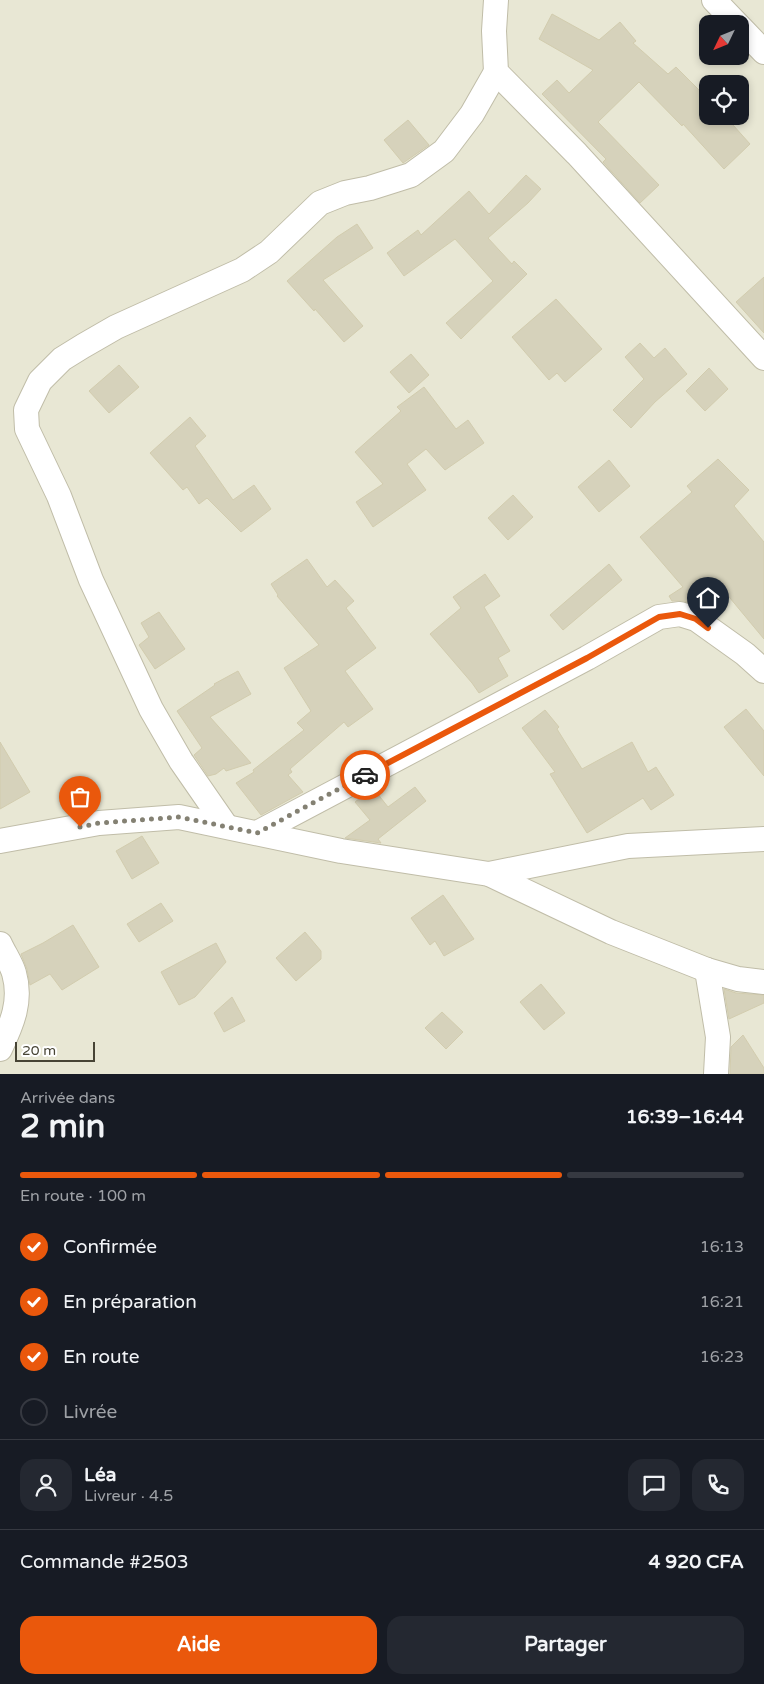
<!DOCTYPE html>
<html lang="fr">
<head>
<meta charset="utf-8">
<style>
  :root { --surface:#171b24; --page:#242831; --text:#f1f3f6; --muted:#9ea1a6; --line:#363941; --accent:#ea580c }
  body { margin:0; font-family:"Varela Round",sans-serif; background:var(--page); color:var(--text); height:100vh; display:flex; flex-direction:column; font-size:19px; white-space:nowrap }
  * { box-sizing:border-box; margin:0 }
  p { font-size:16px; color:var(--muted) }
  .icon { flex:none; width:28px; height:28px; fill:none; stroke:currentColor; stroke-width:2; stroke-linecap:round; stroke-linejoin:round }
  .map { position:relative; height:1074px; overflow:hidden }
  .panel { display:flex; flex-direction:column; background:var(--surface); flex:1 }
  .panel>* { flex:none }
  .needle { width:32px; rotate:227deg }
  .tools { position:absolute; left:699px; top:15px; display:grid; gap:10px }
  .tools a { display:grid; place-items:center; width:50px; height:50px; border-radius:10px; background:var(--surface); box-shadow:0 2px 8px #0003; font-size:25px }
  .scale { position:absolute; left:15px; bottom:12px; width:80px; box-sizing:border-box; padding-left:5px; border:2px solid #474435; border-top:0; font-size:14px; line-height:18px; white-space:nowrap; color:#474435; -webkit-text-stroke:4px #fff; paint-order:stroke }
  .pin { position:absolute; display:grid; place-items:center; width:42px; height:42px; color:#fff; margin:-51px -21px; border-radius:50% 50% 50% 0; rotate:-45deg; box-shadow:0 0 5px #0007 }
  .pin .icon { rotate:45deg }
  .courier { position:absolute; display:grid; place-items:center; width:50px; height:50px; margin:-25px; border:4px solid #ea580c; border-radius:50%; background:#fff; color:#222; box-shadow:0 1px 6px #0007 }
  .overview em { font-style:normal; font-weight:700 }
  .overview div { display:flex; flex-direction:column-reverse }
  .overview { display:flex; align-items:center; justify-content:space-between; height:85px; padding:0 20px }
  h1 { font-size:32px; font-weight:700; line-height:38px }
  .bar { display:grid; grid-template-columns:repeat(4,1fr); gap:8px 5px; align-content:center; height:60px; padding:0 20px }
  .bar i { height:6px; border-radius:4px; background:var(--line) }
  .bar .current { background:var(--accent) }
  .bar p { grid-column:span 4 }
  .line { display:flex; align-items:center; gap:12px; padding:0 20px; border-top:1px solid var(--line) }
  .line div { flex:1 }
  .round { display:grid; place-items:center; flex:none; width:52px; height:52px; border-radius:15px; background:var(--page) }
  ol { padding:0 20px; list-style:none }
  li { display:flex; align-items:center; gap:15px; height:55px }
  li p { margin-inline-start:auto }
  li .icon { padding:5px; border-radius:50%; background:var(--accent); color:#fff; stroke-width:4 }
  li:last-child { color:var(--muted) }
  li i { width:28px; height:28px; border:2px solid var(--line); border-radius:50% }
  .action { display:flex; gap:10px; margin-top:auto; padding:10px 20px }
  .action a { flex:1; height:58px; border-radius:15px; background:var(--accent); color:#fff; font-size:20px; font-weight:700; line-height:58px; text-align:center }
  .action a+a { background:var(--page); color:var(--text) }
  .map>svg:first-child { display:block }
</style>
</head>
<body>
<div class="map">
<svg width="764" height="1074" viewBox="0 0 764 1074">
  <rect width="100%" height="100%" fill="#f4f3e6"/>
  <path fill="#e8e7d4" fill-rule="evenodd" d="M 0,0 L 764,0 L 764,1074 L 0,1074 ZM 708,24 L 740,24 L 740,56 L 708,56 ZM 708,84 L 740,84 L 740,116 L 708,116 Z"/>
  <g fill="#d6d2bb" stroke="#d2ccae">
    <path d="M 552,14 L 599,40 L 620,22 L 636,41 L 633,43 L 668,74 L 676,67 L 708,99 L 708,116 L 725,116 L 750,144 L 724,169 L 683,124 L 682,126 L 639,82 L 598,122 L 659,185 L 640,203 L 603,162 L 606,159 L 542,94 L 557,80 L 569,93 L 593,70 L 539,39 Z"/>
    <path d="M 408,120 L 429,145 L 403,163 L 384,140 Z"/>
    <path d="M 526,175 L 541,189 L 528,203 L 488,238 L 512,264 L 514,261 L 527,274 L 461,339 L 446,323 L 493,281 L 455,239 L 404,276 L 387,253 L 418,230 L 421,235 L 469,191 L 489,214 Z"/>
    <path d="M 357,224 L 373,248 L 323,280 L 363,326 L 344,342 L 315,309 L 314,311 L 287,281 L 337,237 Z"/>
    <path d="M 764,277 L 764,333 L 736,302 Z"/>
    <path d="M 556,299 L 602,349 L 565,382 L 557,373 L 549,380 L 512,337 Z"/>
    <path d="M 640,343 L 654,358 L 665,348 L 687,374 L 655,402 L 631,428 L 613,410 L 644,379 L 625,357 Z"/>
    <path d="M 411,354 L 429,375 L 409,393 L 390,372 Z"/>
    <path d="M 119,365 L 139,387 L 109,413 L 89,391 Z"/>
    <path d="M 709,368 L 728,389 L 705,411 L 686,391 Z"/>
    <path d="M 424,387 L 456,429 L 468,420 L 484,443 L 445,470 L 426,449 L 407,464 L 426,490 L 373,527 L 356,502 L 383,484 L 355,452 L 401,411 L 397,407 Z"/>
    <path d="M 190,417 L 206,436 L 195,446 L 233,500 L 254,485 L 271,509 L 241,532 L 207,498 L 199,504 L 187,487 L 183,490 L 150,453 Z"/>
    <path d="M 718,459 L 749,490 L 734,506 L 764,542 L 764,639 L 725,592 L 701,606 L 684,601 L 672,601 L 669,596 L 683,587 L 640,537 L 692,492 L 687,486 Z"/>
    <path d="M 609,460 L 630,486 L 599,512 L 578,487 Z"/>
    <path d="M 513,495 L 533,517 L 508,540 L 488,518 Z"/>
    <path d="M 307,559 L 327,587 L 335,580 L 354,601 L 346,608 L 376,648 L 345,671 L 373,709 L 348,727 L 344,722 L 290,769 L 292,772 L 288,775 L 303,792 L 261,815 L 236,783 L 254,772 L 253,770 L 304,730 L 297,723 L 311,711 L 284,668 L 319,645 L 277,596 L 278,595 L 271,584 Z"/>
    <path d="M 609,564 L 622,580 L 563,630 L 550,615 Z"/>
    <path d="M 485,574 L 500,596 L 484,607 L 510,651 L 498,658 L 508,676 L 479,693 L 472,683 L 430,634 L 461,608 L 453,597 Z"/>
    <path d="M 159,612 L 185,649 L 155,669 L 139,645 L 149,637 L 141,623 Z"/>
    <path d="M 238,671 L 251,694 L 210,717 L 251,763 L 226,771 L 224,768 L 216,774 L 208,776 L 194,755 L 202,748 L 177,711 L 215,685 L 214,684 Z"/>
    <path d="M 746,709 L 764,731 L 764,776 L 724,727 Z"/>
    <path d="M 545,710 L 559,727 L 557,729 L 582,769 L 632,742 L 648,772 L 656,767 L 674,795 L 651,810 L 643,798 L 587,833 L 550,774 L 555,772 L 522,728 Z"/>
    <path d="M 0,742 L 30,792 L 0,809 Z"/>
    <path d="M 415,787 L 426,801 L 378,839 L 381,843 L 345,838 L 370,820 L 355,802 L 373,788 L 388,807 Z"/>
    <path d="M 142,836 L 159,863 L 132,879 L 116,851 Z"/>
    <path d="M 443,895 L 474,939 L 444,956 L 435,941 L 430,945 L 411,918 Z"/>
    <path d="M 161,903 L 173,921 L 139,942 L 127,924 Z"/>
    <path d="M 73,925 L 99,967 L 62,990 L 50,974 L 30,985 L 27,969 L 21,954 L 43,943 Z"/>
    <path d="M 305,932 L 321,951 L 321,959 L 296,981 L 276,958 Z"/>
    <path d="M 216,943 L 226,962 L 195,997 L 179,1005 L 161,972 Z"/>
    <path d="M 541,984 L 565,1013 L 544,1030 L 520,1002 Z"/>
    <path d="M 724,989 L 736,993 L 764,995 L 764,1003 L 729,1019 Z"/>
    <path d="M 232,997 L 245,1021 L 224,1032 L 214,1013 Z"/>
    <path d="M 442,1012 L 463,1032 L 446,1049 L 425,1028 Z"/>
    <path d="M 743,1035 L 764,1068 L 764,1074 L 730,1074 L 731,1047 Z"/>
  </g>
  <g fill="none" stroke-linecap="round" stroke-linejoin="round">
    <defs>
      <g id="minor">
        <path d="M 496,0 L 494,31 L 496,72 L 577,154 L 764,358"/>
        <path d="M 714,0 L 737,24"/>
        <path d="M 740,27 L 764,52"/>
        <path d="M 226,826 L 181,761 L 151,709 L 91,580 L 59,496 L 27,429 L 26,410 L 40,381 L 62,359 L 83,346 L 116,327 L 242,270 L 269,252 L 320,203 L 345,193 L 370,188 L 411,175 L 444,151 L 472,114 L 496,72"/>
        <path d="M 257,833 L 587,658 L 659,617 L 680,614 L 696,619 L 745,654 L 764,671"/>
        <path d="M 0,841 L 99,823 L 179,817 L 341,851 L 489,874 L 611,932 L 707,970 L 738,979 L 764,982"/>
        <path d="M 489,874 L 628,846 L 764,839"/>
        <path d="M 0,944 C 4,953 11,963 14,973 C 22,1001 12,1024 0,1049"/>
        <path d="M 707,970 L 718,1037 L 716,1074"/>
      </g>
    </defs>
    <use href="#minor" stroke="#c0bda8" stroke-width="26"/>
    <use href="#minor" stroke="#fff" stroke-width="24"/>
  </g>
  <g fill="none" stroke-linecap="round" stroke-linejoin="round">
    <path stroke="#848173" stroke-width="5" stroke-dasharray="0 9" d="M 80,827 L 99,823 L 179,817 L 257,833 L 365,775"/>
    <path stroke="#ea580c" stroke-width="6" d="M 365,775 L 587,658 L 659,617 L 680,614 L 696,619 L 708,628"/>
  </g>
</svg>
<div class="tools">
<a><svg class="needle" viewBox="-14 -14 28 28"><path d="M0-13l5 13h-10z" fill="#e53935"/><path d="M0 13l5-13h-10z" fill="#9ea1a6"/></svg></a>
<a><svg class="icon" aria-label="locate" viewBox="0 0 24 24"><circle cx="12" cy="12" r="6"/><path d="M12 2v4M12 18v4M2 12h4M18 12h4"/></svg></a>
</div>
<div class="scale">20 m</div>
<div class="pin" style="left:80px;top:827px;background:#ea580c"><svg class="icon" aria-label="bag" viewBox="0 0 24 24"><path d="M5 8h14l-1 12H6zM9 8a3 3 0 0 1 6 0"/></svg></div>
<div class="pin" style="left:708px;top:628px;background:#1f2937"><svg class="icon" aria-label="home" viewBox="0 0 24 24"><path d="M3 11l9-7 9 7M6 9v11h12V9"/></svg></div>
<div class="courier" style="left:365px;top:775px"><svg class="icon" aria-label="car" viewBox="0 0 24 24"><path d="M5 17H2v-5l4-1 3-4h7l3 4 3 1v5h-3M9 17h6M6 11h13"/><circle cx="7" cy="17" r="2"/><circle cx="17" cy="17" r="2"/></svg></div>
</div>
<section class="panel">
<div class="overview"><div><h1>2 min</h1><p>Arrivée dans</p></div><em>16:39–16:44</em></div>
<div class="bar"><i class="current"></i><i class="current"></i><i class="current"></i><i></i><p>En route · 100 m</p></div>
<ol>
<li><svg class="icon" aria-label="check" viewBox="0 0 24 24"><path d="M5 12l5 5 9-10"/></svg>Confirmée<p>16:13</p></li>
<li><svg class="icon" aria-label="check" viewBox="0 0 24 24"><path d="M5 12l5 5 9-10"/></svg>En préparation<p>16:21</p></li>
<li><svg class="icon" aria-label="check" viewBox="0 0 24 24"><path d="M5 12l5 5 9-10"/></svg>En route<p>16:23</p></li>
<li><i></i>Livrée</li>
</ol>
<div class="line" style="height:90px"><a class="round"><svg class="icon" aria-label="person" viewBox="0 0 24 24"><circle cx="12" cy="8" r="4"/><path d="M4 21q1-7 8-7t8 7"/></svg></a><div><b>Léa</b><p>Livreur · 4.5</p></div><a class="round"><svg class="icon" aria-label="chat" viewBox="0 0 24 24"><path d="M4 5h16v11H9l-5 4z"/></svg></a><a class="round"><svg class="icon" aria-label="phone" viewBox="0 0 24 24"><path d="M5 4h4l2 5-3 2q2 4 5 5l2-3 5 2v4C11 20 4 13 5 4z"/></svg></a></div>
<div class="line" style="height:65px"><div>Commande #2503</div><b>4 920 CFA</b></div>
<div class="action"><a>Aide</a><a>Partager</a></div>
</section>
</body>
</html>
